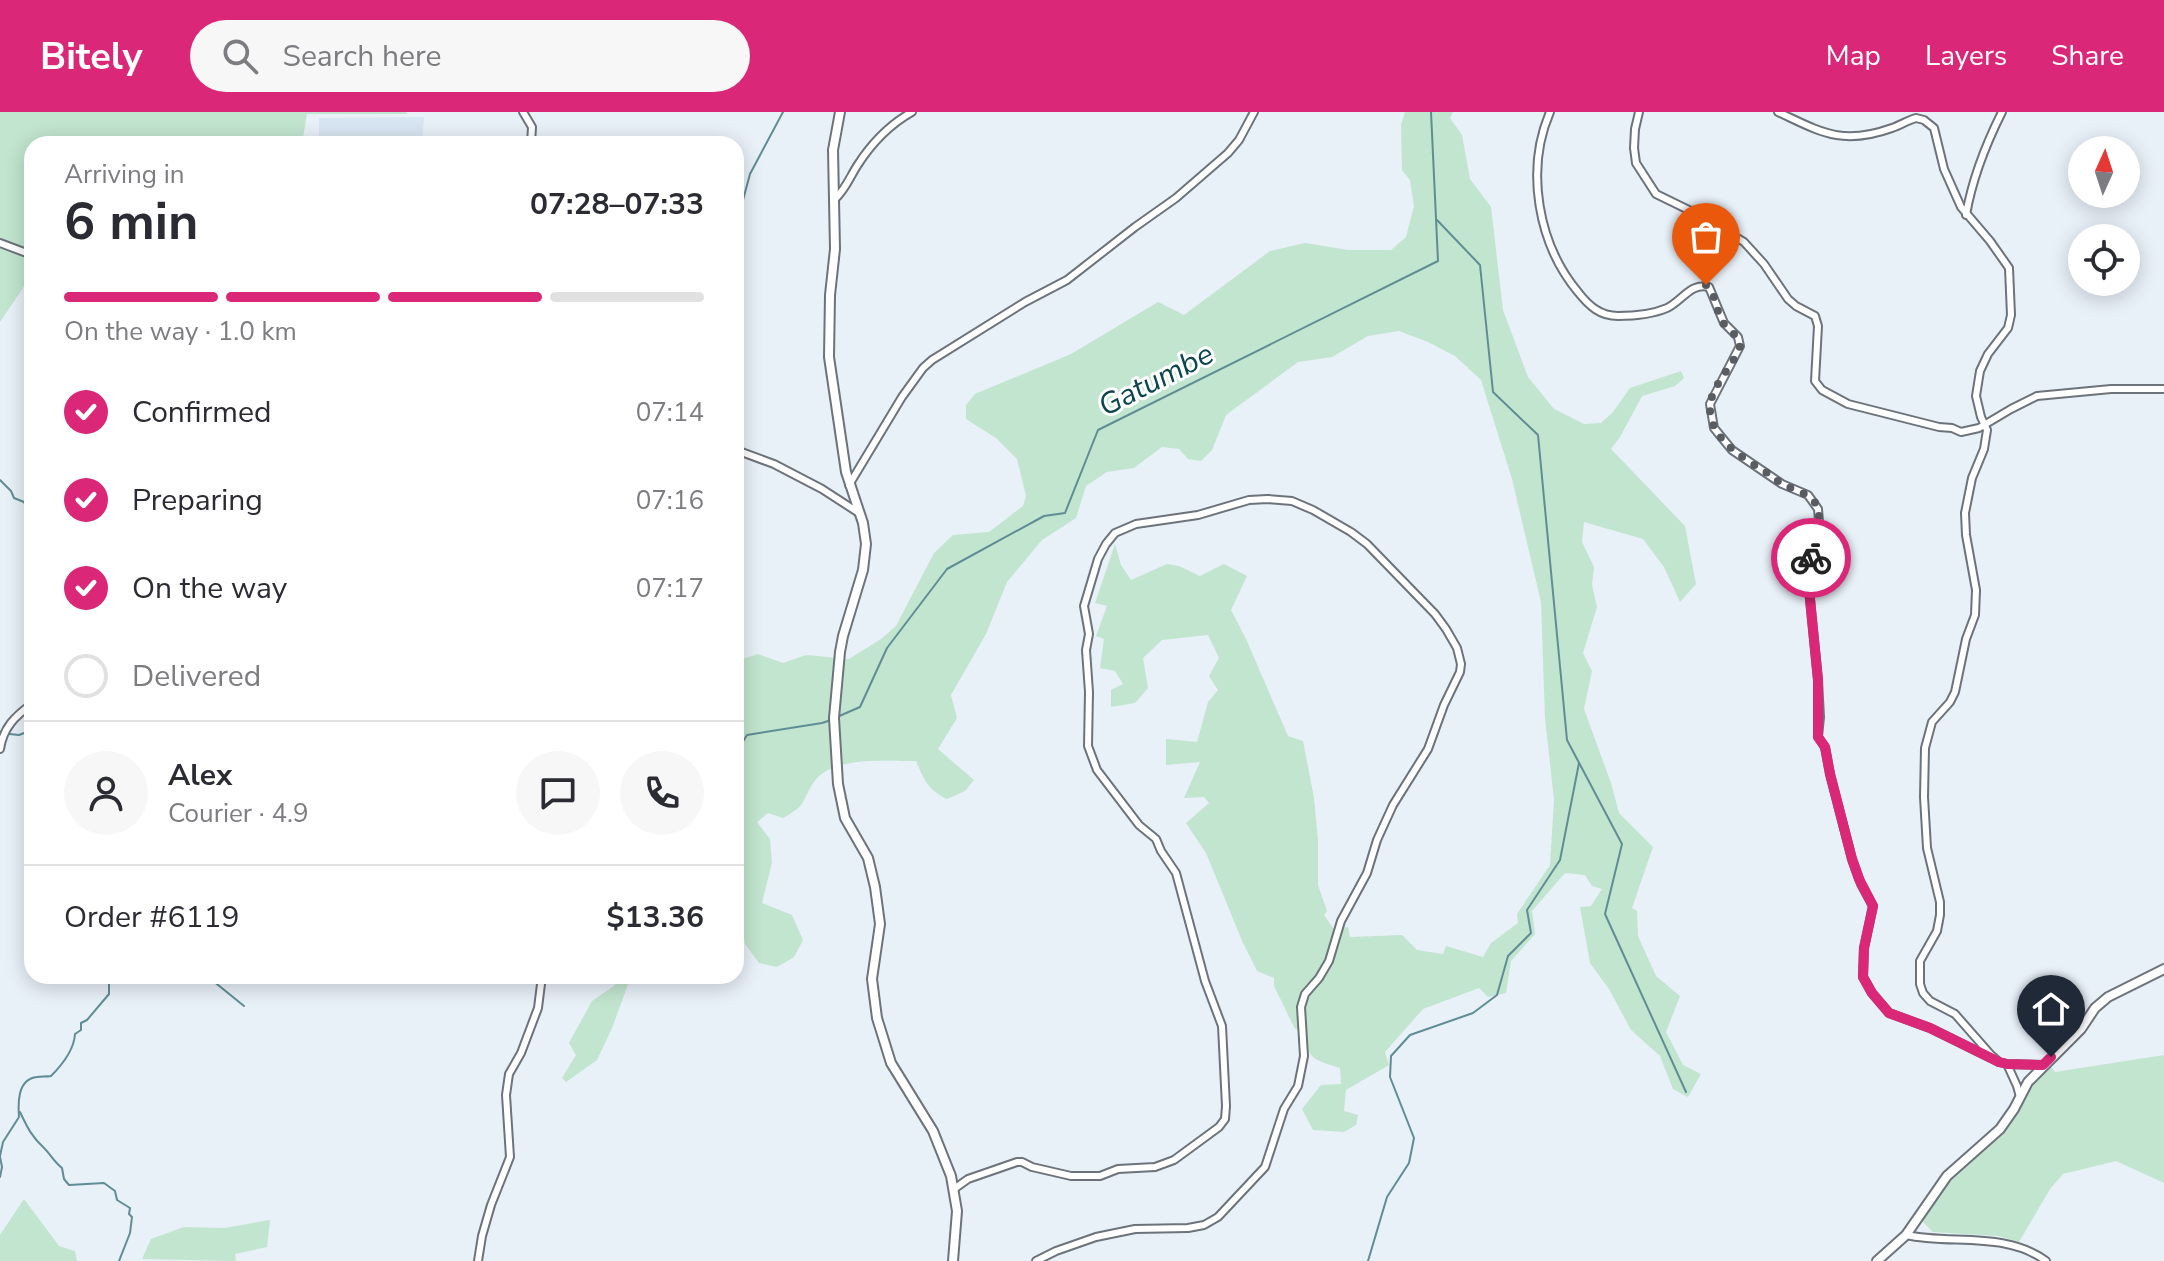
<!DOCTYPE html>
<html lang="en">
<head>
<meta charset="utf-8">
<style>
  :root { --surface:#fff; --page:#f7f7f7; --text:#2b2b33; --muted:#7c7c81; --line:#e1e1e2; --accent:#db2777 }
  body { margin:0; font-family:"Nunito Sans",sans-serif; background:var(--page); color:var(--text); height:100vh; display:flex; flex-direction:column; font-size:30px; white-space:nowrap }
  * { box-sizing:border-box; margin:0 }
  p { font-size:26px; color:var(--muted) }
  .icon { flex:none; width:44px; height:44px; fill:none; stroke:currentColor; stroke-width:2; stroke-linecap:round; stroke-linejoin:round }
  .map { position:relative; flex:1; overflow:hidden }
  .sheet { position:absolute; left:24px; top:24px; width:720px; height:848px; display:flex; flex-direction:column; background:var(--surface); border-radius:24px; box-shadow:0 4px 20px #0003 }
  .sheet>* { flex:none }
  .needle { width:52px; rotate:3deg }
  .buttons { position:absolute; left:2068px; top:24px; display:grid; gap:16px }
  .buttons a { display:grid; place-items:center; width:72px; height:72px; border-radius:50%; background:var(--surface); box-shadow:0 4px 20px #0003; font-size:40px }
  .pin { position:absolute; display:grid; place-items:center; width:68px; height:68px; color:#fff; margin:-82px -34px; border-radius:50% 50% 50% 0; rotate:-45deg; box-shadow:0 0 8px #0007 }
  .pin .icon { rotate:45deg }
  .courier { position:absolute; display:grid; place-items:center; width:80px; height:80px; margin:-40px; border:6px solid #db2777; border-radius:50%; background:#fff; color:#222; box-shadow:0 2px 10px #0007 }
  .overview em { font-style:normal; font-weight:700 }
  .overview div { display:flex; flex-direction:column-reverse }
  .overview { display:flex; align-items:center; justify-content:space-between; height:136px; padding:0 40px }
  h1 { font-size:52px; font-weight:700; line-height:60px }
  .bar { display:grid; grid-template-columns:repeat(4,1fr); gap:12px 8px; align-content:center; height:96px; padding:0 40px }
  .bar i { height:10px; border-radius:6px; background:var(--line) }
  .bar .current { background:var(--accent) }
  .bar p { grid-column:span 4 }
  .line { display:flex; align-items:center; gap:20px; padding:0 40px; border-top:2px solid var(--line) }
  .line div { flex:1 }
  .round { display:grid; place-items:center; flex:none; width:84px; height:84px; border-radius:42px; background:var(--page) }
  ol { padding:0 40px; list-style:none }
  li { display:flex; align-items:center; gap:24px; height:88px }
  li p { margin-inline-start:auto }
  li .icon { padding:8px; border-radius:50%; background:var(--accent); color:#fff; stroke-width:4 }
  li:last-child { color:var(--muted) }
  li i { width:44px; height:44px; border:4px solid var(--line); border-radius:50% }
  header { display:flex; align-items:center; gap:48px; box-sizing:border-box; height:112px; padding:0 40px; background:var(--accent); color:#fff }
  header strong { font-size:38px }
  nav { display:flex; gap:44px; margin-inline-start:auto; font-size:28px }
  .search { width:560px; height:72px; background:var(--page); display:flex; align-items:center; gap:20px; box-sizing:border-box; padding:0 28px; border-radius:44px; color:var(--muted); font-size:30px }
  .map>svg:first-child { display:block }
</style>
</head>
<body>
<header>
<strong>Bitely</strong>
<div class="search"><svg class="icon" aria-label="search" viewBox="0 0 24 24"><circle cx="10" cy="10" r="6"/><path d="M15 15l6 6"/></svg>Search here</div>
<nav><a>Map</a><a>Layers</a><a>Share</a></nav>
</header>
<div class="map">
<svg width="2164" height="1149" viewBox="0 0 2164 1149">
  <rect width="100%" height="100%" fill="#e8f0f8"/>
  <path fill="#d8e5f2" d="M 424,5 L 422,32 L 319,32 L 319,6 Z"/>
  <g fill="#c2e5cf">
    <path d="M 0,0 L 406,0 L 407,2 L 307,2 L 302,32 L 32,32 L 32,173 L 25,173 L 0,210 Z"/>
    <path d="M 1405,0 L 1453,0 L 1450,6 L 1462,23 L 1470,67 L 1491,95 L 1503,198 L 1528,265 L 1554,297 L 1584,312 L 1601,311 L 1613,300 L 1630,276 L 1681,259 L 1684,266 L 1675,274 L 1642,284 L 1620,325 L 1611,337 L 1685,414 L 1696,472 L 1680,490 L 1664,455 L 1643,427 L 1584,410 L 1582,430 L 1594,455 L 1592,473 L 1597,495 L 1583,541 L 1592,559 L 1584,597 L 1611,671 L 1619,701 L 1653,735 L 1632,796 L 1637,799 L 1638,824 L 1656,864 L 1680,884 L 1666,920 L 1683,953 L 1701,962 L 1688,985 L 1673,977 L 1660,944 L 1631,918 L 1609,877 L 1590,851 L 1580,795 L 1591,794 L 1602,777 L 1592,774 L 1585,763 L 1565,761 L 1532,799 L 1535,822 L 1511,849 L 1506,881 L 1488,885 L 1479,876 L 1423,897 L 1385,940 L 1389,953 L 1346,978 L 1344,999 L 1358,1003 L 1356,1013 L 1344,1020 L 1313,1018 L 1302,997 L 1321,973 L 1341,972 L 1340,956 C 1311,947 1309,947 1302,918 L 1295,917 L 1274,874 L 1274,866 L 1257,859 L 1243,831 L 1206,741 L 1186,711 L 1209,691 L 1204,685 L 1184,686 L 1200,650 L 1166,653 L 1166,627 L 1197,630 L 1208,590 L 1218,578 L 1209,564 L 1219,546 L 1208,523 L 1162,528 L 1143,546 L 1148,576 L 1135,591 L 1111,595 L 1111,578 L 1123,572 L 1115,559 L 1100,556 L 1104,527 L 1096,524 L 1107,494 L 1095,491 L 1115,432 L 1121,453 L 1131,468 L 1167,452 L 1179,454 L 1200,464 L 1224,452 L 1247,464 L 1231,498 L 1246,527 L 1288,624 L 1303,629 L 1314,686 L 1318,728 L 1318,773 L 1327,799 L 1324,803 L 1333,816 L 1348,815 L 1350,825 L 1402,823 L 1417,838 L 1443,842 L 1446,834 L 1483,845 L 1491,831 L 1518,811 L 1517,802 L 1550,753 L 1554,688 L 1545,606 L 1541,490 L 1512,367 L 1481,268 L 1455,244 L 1428,230 L 1399,219 L 1368,224 L 1332,245 L 1298,250 L 1226,303 L 1212,338 L 1201,349 L 1188,347 L 1179,337 L 1162,335 L 1134,356 L 1107,360 L 1086,374 L 1076,406 L 1042,428 L 1007,470 L 986,522 L 951,583 L 957,606 L 938,637 L 974,668 L 965,679 L 947,687 C 927,677 925,669 916,649 C 887,650 832,643 814,670 C 800,691 808,692 783,706 L 768,701 L 757,710 L 770,727 L 772,751 L 762,791 L 792,803 L 803,828 L 794,845 L 777,855 L 759,851 L 745,832 L 740,806 L 736,802 L 736,549 L 758,542 L 783,551 L 806,543 L 849,547 L 881,527 L 896,514 L 934,441 L 953,423 L 989,420 L 1023,394 L 1026,384 L 1017,347 L 996,326 L 966,307 L 966,293 L 975,282 L 1071,242 L 1158,190 L 1184,203 L 1270,139 L 1305,131 L 1348,138 L 1391,138 L 1406,125 L 1414,94 L 1410,68 L 1402,58 L 1401,13 Z"/>
    <path d="M 619,864 L 631,864 L 612,916 L 597,948 L 566,970 L 562,966 L 576,943 L 569,931 L 592,889 L 615,873 Z"/>
    <path d="M 2164,943 L 2164,1071 L 2116,1049 L 2063,1062 L 2050,1077 L 2019,1130 L 1998,1124 L 1933,1120 L 1921,1108 L 1948,1067 L 1995,1028 L 2035,967 L 2049,952 L 2055,960 Z"/>
    <path d="M 24,1087 L 59,1134 L 75,1139 L 77,1149 L 0,1149 L 0,1123 Z"/>
    <path d="M 270,1108 L 267,1135 L 235,1142 L 236,1149 L 142,1147 L 151,1127 L 184,1115 L 224,1116 Z"/>
  </g>
  <g fill="none" stroke-linecap="round" stroke-linejoin="round">
    <g stroke="#608d95" stroke-width="2">
      <path d="M 1437,108 L 1480,153 L 1493,280 L 1538,323 L 1567,628 L 1622,732 L 1605,802 L 1686,980"/>
      <path d="M 736,114 L 750,62 L 783,0"/>
      <path d="M 0,368 L 11,379 L 14,386 L 24,390 L 29,403 L 32,406"/>
      <path d="M 837,605 L 860,595 L 887,536 L 947,457 L 1044,404 L 1065,401 L 1098,318 L 1438,149 L 1431,0"/>
      <path d="M 0,621 L 19,623 L 32,618"/>
      <path d="M 736,641 L 747,623 L 822,611 L 831,608"/>
      <path d="M 207,864 L 244,894"/>
      <path d="M 20,1000 C 28,1017 32,1025 45,1037 C 51,1043 54,1050 62,1056 L 64,1067 L 69,1073 L 104,1071 L 115,1079 L 117,1088 L 130,1096 L 129,1102 L 132,1105 L 130,1121 L 119,1149"/>
      <path d="M 0,1044 L 3,1030 L 19,1005 C 18,992 17,967 37,965 C 41,964 46,965 51,964 C 62,953 74,938 75,922 L 81,918 L 81,911 L 87,908 L 109,882 L 109,864"/>
      <path d="M 0,1045 L 2,1055 L 0,1065"/>
      <path d="M 1368,1149 L 1387,1085 L 1409,1051 L 1414,1026 L 1390,965 L 1391,944 L 1410,923 L 1473,901 L 1497,883 L 1508,844 L 1531,821 L 1527,798 L 1560,748 L 1579,651"/>
    </g>
    <defs>
      <g id="minor">
        <path d="M 523,0 L 532,15 L 531,32"/>
        <path d="M 1550,0 C 1525,58 1538,132 1578,180 C 1589,194 1600,204 1618,204 C 1633,204 1653,202 1667,196 C 1682,189 1691,170 1709,175 L 1724,211 L 1738,225 L 1740,234 L 1710,292 L 1714,316 L 1732,338 L 1782,372 L 1808,383 L 1818,397 L 1819,410 L 1813,432 L 1808,467 L 1818,568 L 1820,605 L 1818,625 L 1825,635 L 1830,662 L 1852,747 L 1861,772 L 1873,794 L 1864,836 L 1863,865 L 1872,881 L 1889,901 L 1930,916 L 1999,950"/>
        <path d="M 1639,0 L 1635,17 L 1634,36 L 1636,51 L 1656,82 L 1701,104 L 1744,130 L 1764,152 L 1788,187 L 1796,194 L 1815,204 L 1818,214 L 1815,269 L 1822,278 L 1848,292 L 1939,315 L 1952,316 L 1961,320 L 1979,316 L 2011,297 L 2037,284 L 2111,277 L 2164,277"/>
        <path d="M 1778,0 C 1821,20 1842,34 1892,16 C 1901,13 1908,8 1916,6 L 1924,8 L 1934,16 L 1944,57 L 1961,95 L 1990,129 L 2009,156 L 2011,203 L 2008,216 L 1988,242 L 1980,259 L 1976,284 L 1981,305 L 1987,318 L 1984,337 L 1972,366 L 1965,401 L 1966,423 L 1976,478 L 1975,503 L 1966,527 L 1955,580 L 1950,590 L 1932,610 L 1925,636 L 1924,685 L 1927,736 L 1940,790 L 1940,803 L 1937,819 L 1920,849 L 1920,872 L 1923,881 L 1930,889 L 1955,902 L 1991,943 L 1999,950 L 2007,952 L 2043,953"/>
        <path d="M 835,87 C 845,78 850,65 857,54 C 871,32 889,13 912,0"/>
        <path d="M 1966,103 C 1972,68 1986,32 2002,0"/>
        <path d="M 0,131 L 32,143"/>
        <path d="M 736,338 L 774,352 L 822,377 L 859,401"/>
        <path d="M 849,373 L 902,285 L 923,256 L 932,248 L 1025,190 L 1067,168 L 1135,115 L 1176,86 L 1228,41 L 1239,28 L 1254,0"/>
        <path d="M 0,637 C 3,616 15,604 32,592"/>
        <path d="M 2007,952 L 2017,974 L 2020,985"/>
        <path d="M 954,1077 L 968,1067 L 1017,1050 L 1022,1050 L 1032,1055 L 1071,1064 L 1100,1064 L 1118,1057 L 1155,1055 L 1174,1048 L 1219,1015 L 1225,1007 L 1226,994 L 1222,914 L 1205,869 L 1176,761 L 1161,739 L 1156,727 L 1139,713 L 1097,658 L 1088,634 L 1089,580 L 1086,538 L 1089,522 L 1084,494 L 1098,447 L 1106,432 L 1115,421 L 1136,412 L 1198,403 L 1249,388 L 1268,387 L 1292,389 L 1313,398 L 1351,420 L 1367,432 L 1435,502 L 1446,517 L 1457,536 L 1461,552 L 1460,560 L 1444,593 L 1428,637 L 1393,693 L 1377,728 L 1367,761 L 1341,809 L 1329,849 L 1319,866 L 1305,882 L 1301,895 L 1304,944 L 1298,974 L 1284,997 L 1265,1055 L 1218,1105 L 1204,1113 L 1188,1116 L 1135,1117 L 1096,1125 L 1056,1139 L 1036,1149"/>
        <path d="M 1906,1123 C 1951,1133 2006,1119 2046,1149"/>
        <path d="M 478,1149 L 482,1124 L 491,1093 L 510,1045 L 506,983 L 509,962 L 521,941 L 538,896 L 542,864"/>
      </g>
      <g id="major">
        <path d="M 840,0 L 833,38 L 835,137 L 830,183 L 829,245 L 846,360 L 863,411 L 866,432 L 863,458 L 843,524 L 840,540 L 834,606 L 838,672 L 845,706 L 868,746 L 875,775 L 880,812 L 872,867 L 877,906 L 891,951 L 933,1019 L 951,1064 L 957,1099 L 953,1149"/>
        <path d="M 1877,1149 L 1906,1123 L 1947,1064 L 2000,1017 L 2014,997 L 2028,970 L 2081,917 L 2095,896 L 2108,885 L 2164,857"/>
      </g>
    </defs>
    <use href="#minor" stroke="#6d737b" stroke-width="10"/>
    <use href="#major" stroke="#6d737b" stroke-width="12"/>
    <use href="#minor" stroke="#fff" stroke-width="6"/>
    <use href="#major" stroke="#fff" stroke-width="8"/>
  </g>
  <g fill="none" stroke-linecap="round" stroke-linejoin="round">
    <path stroke="#595d62" stroke-width="8" stroke-dasharray="0 14.4" d="M 1706,173 C 1718,184 1715,200 1724,212 C 1731,221 1738,222 1740,234 C 1734,254 1711,273 1710,295 C 1709,328 1745,347 1769,362 C 1774,365 1778,370 1784,373 C 1796,379 1814,382 1818,397 C 1822,413 1813,430 1811,446"/>
    <path stroke="#db2777" stroke-width="10" d="M 1811,446 L 1808,467 L 1818,568 L 1818,625 L 1825,635 L 1830,662 L 1852,747 L 1859,767 L 1873,794 L 1864,836 L 1863,865 L 1872,881 L 1889,901 L 1930,916 L 1999,950 L 2007,952 L 2043,953 L 2051,945"/>
  </g>
  <g text-anchor="middle" dominant-baseline="central" stroke-width="6" stroke-linejoin="round" paint-order="stroke">
    <g font-size="30" font-style="italic" fill="#0c454e" stroke="#fff">
      <text transform="translate(1156 268) rotate(-27)">Gatumbe</text>
    </g>
  </g>
</svg>
<div class="buttons">
<a><svg class="needle" viewBox="-14 -14 28 28"><path d="M0-13l5 13h-10z" fill="#e53935"/><path d="M0 13l5-13h-10z" fill="#7c7c81"/></svg></a>
<a><svg class="icon" aria-label="locate" viewBox="0 0 24 24"><circle cx="12" cy="12" r="6"/><path d="M12 2v4M12 18v4M2 12h4M18 12h4"/></svg></a>
</div>
<div class="pin" style="left:1706px;top:173px;background:#ea580c"><svg class="icon" aria-label="bag" viewBox="0 0 24 24"><path d="M5 8h14l-1 12H6zM9 8a3 3 0 0 1 6 0"/></svg></div>
<div class="pin" style="left:2051px;top:945px;background:#1f2937"><svg class="icon" aria-label="home" viewBox="0 0 24 24"><path d="M3 11l9-7 9 7M6 9v11h12V9"/></svg></div>
<div class="courier" style="left:1811px;top:446px"><svg class="icon" aria-label="bike" viewBox="0 0 24 24"><circle cx="6" cy="16" r="4"/><circle cx="18" cy="16" r="4"/><path d="M6 16l4-8h5l3 8M10 8l3 8H6M13 5h3"/></svg></div>
<section class="sheet">
<div class="overview"><div><h1>6 min</h1><p>Arriving in</p></div><em>07:28–07:33</em></div>
<div class="bar"><i class="current"></i><i class="current"></i><i class="current"></i><i></i><p>On the way · 1.0 km</p></div>
<ol>
<li><svg class="icon" aria-label="check" viewBox="0 0 24 24"><path d="M5 12l5 5 9-10"/></svg>Confirmed<p>07:14</p></li>
<li><svg class="icon" aria-label="check" viewBox="0 0 24 24"><path d="M5 12l5 5 9-10"/></svg>Preparing<p>07:16</p></li>
<li><svg class="icon" aria-label="check" viewBox="0 0 24 24"><path d="M5 12l5 5 9-10"/></svg>On the way<p>07:17</p></li>
<li><i></i>Delivered</li>
</ol>
<div class="line" style="height:144px"><a class="round"><svg class="icon" aria-label="person" viewBox="0 0 24 24"><circle cx="12" cy="8" r="4"/><path d="M4 21q1-7 8-7t8 7"/></svg></a><div><b>Alex</b><p>Courier · 4.9</p></div><a class="round"><svg class="icon" aria-label="chat" viewBox="0 0 24 24"><path d="M4 5h16v11H9l-5 4z"/></svg></a><a class="round"><svg class="icon" aria-label="phone" viewBox="0 0 24 24"><path d="M5 4h4l2 5-3 2q2 4 5 5l2-3 5 2v4C11 20 4 13 5 4z"/></svg></a></div>
<div class="line" style="height:104px"><div>Order #6119</div><b>$13.36</b></div>
</section>
</div>
</body>
</html>
